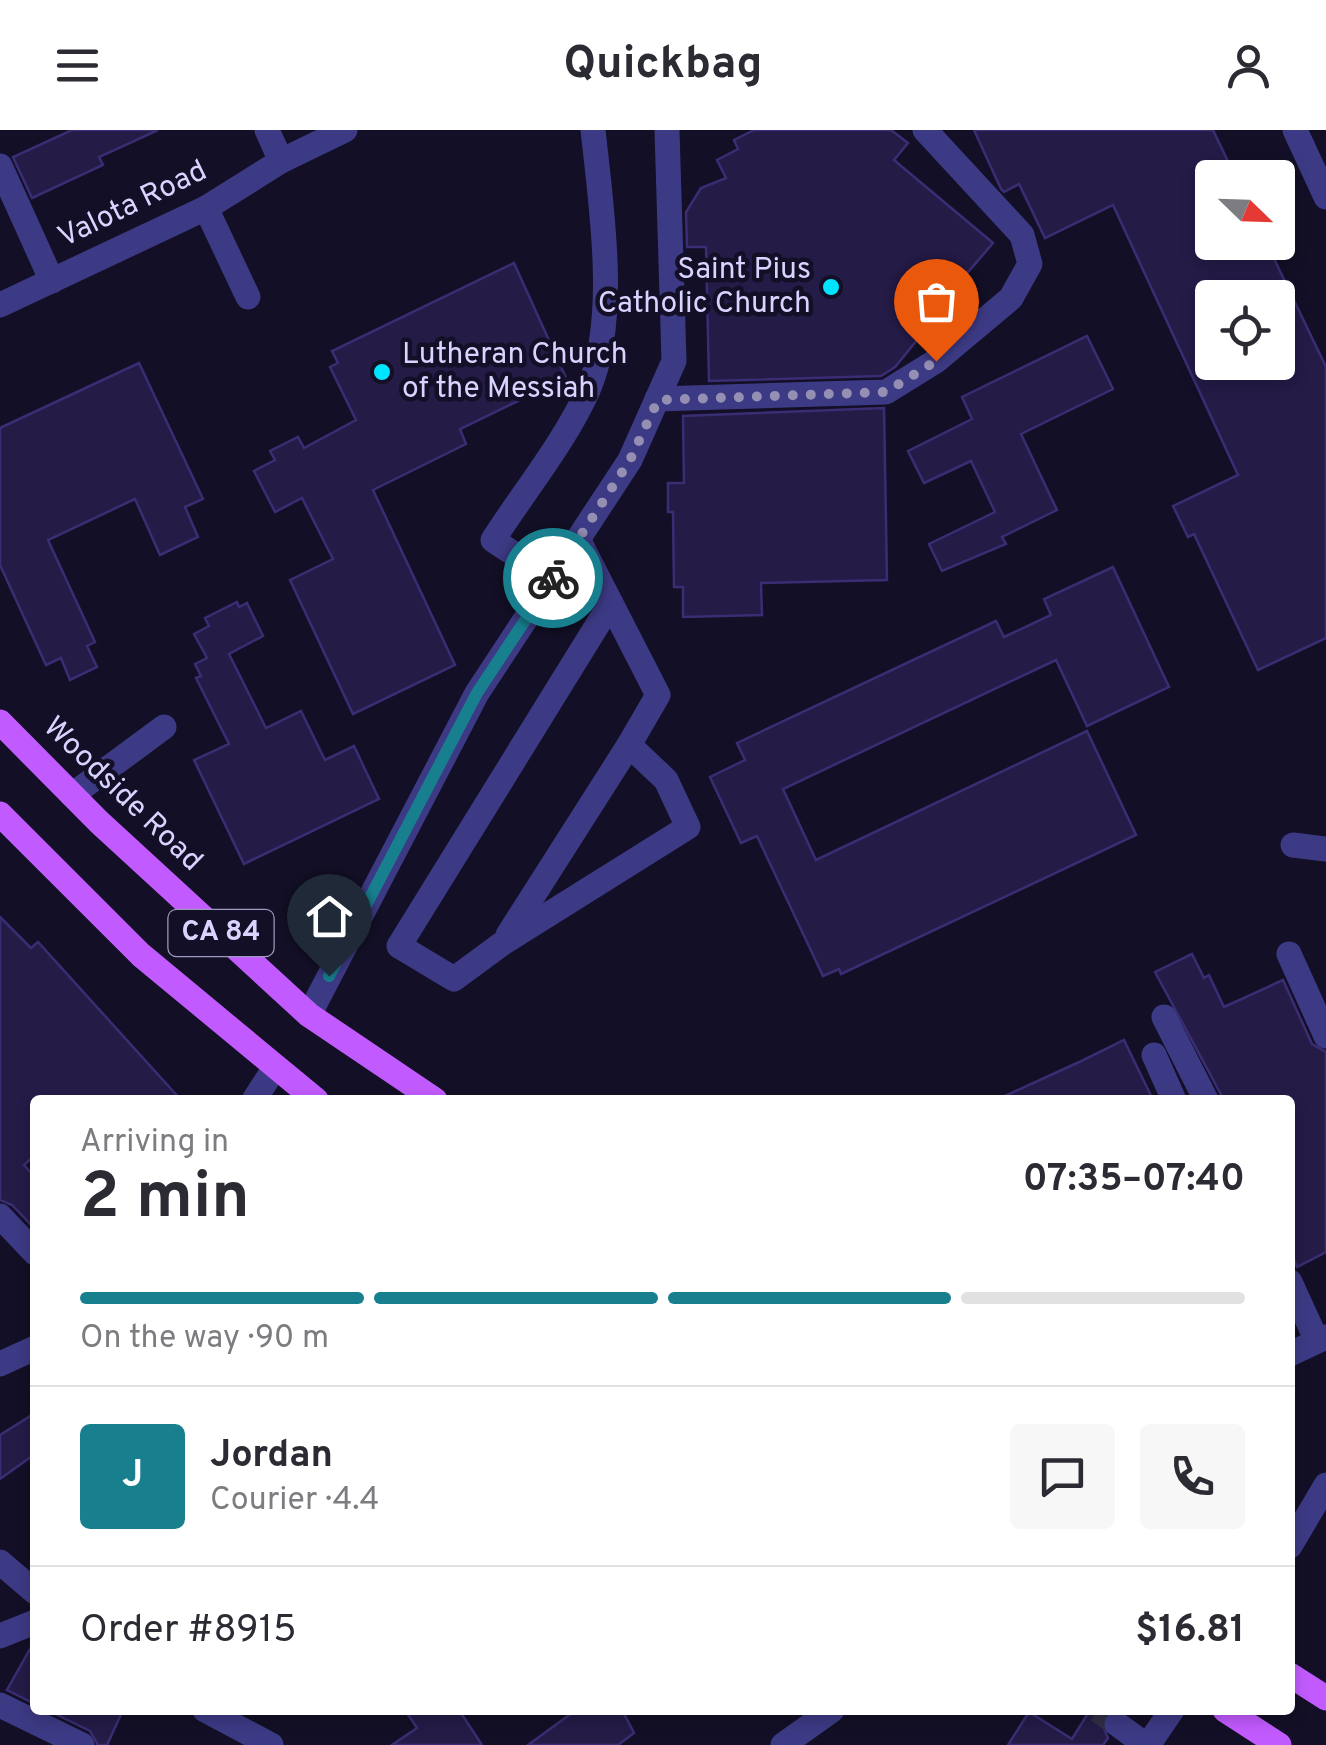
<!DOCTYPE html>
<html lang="en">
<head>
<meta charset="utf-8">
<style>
  :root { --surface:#fff; --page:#f7f7f7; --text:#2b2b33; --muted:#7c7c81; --line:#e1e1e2; --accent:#187f8f }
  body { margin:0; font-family:Overpass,sans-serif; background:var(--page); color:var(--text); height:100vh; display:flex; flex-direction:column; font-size:38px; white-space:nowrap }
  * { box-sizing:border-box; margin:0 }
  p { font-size:32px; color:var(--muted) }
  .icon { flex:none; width:55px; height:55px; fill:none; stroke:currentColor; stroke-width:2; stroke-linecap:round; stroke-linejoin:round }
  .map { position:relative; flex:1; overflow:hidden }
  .panel { position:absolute; left:30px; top:965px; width:1265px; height:620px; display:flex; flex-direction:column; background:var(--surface); border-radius:10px; box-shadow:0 5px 15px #0003 }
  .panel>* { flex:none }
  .needle { width:65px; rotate:113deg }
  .buttons { position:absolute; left:1195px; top:30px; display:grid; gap:20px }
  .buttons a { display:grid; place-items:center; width:100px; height:100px; border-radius:10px; background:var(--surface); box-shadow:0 5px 15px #0003; font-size:50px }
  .pin { position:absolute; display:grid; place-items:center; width:85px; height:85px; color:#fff; margin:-102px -42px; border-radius:50% 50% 50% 0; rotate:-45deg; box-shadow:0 0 10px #0007 }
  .pin .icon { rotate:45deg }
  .courier { position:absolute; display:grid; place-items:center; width:100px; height:100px; margin:-50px; border:8px solid #187f8f; border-radius:50%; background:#fff; color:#222; box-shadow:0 2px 12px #0007 }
  .head em { font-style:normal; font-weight:700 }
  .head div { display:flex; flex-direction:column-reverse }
  .head { display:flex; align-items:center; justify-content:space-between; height:170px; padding:0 50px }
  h1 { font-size:65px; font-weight:700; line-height:75px }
  .bar { display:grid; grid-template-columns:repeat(4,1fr); gap:15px 10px; align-content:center; height:120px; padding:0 50px }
  .bar i { height:12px; border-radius:8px; background:var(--line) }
  .bar .on { background:var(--accent) }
  .bar p { grid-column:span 4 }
  .line { display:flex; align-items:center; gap:25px; padding:0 50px; border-top:2px solid var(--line) }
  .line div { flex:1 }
  .round { display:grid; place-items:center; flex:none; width:105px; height:105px; border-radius:10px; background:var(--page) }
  header { display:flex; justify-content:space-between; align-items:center; height:130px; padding:0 50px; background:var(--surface); font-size:45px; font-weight:700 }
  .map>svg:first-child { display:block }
</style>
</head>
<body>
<header><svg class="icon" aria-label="menu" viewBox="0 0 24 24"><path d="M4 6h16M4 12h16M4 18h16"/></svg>Quickbag<svg class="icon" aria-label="person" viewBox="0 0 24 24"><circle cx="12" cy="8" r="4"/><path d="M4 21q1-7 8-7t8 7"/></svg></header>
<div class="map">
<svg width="1326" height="1615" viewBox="0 0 1326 1615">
  <rect width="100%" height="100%" fill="#130f26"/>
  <g fill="#241b47" stroke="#3b2d73" stroke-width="2.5" fill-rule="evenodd">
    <path d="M 72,0 L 158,0 L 99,27 L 103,35 L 32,68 L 13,27 Z"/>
    <path d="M 754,0 L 891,0 L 908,13 L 894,30 L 993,113 L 922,196 L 926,199 L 895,237 L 881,246 L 709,251 L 706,117 L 687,117 L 686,82 L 701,58 L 726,48 L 717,30 L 738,19 L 734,10 Z"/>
    <path d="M 974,0 L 1213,0 L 1236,48 L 1212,48 L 1212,112 L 1266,112 L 1326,237 L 1326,508 L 1258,540 L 1194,404 L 1188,407 L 1173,376 L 1238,345 L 1113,75 L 1045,108 L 1019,54 L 1004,62 L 1001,59 ZM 1212,168 L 1278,168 L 1278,232 L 1212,232 Z"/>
    <path d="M 514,133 L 566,248 L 460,299 L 466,314 L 373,360 L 455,535 L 353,584 L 290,450 L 333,429 L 302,368 L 275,382 L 254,341 L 275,330 L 270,321 L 298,307 L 304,318 L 356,290 L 330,237 L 338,233 L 332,221 Z"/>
    <path d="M 1087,206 L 1113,259 L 1021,304 L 1057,380 L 1002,407 L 1006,414 L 942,441 L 929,414 L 995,382 L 971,331 L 924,353 L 908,321 L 972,289 L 962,267 Z"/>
    <path d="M 139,233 L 203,369 L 185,377 L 198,407 L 160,425 L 135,369 L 48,410 L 95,512 L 87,516 L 97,537 L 70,550 L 61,528 L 46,535 L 0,435 L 0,298 Z"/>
    <path d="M 884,278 L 887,450 L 761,453 L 762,485 L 683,487 L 683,457 L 674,457 L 673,382 L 668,382 L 668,353 L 684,353 L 683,286 Z"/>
    <path d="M 1113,437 L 1169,557 L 1087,596 L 1056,530 L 783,659 L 816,730 L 1087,601 L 1136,705 L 841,844 L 839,839 L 823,846 L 757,706 L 741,713 L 710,647 L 745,630 L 737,613 L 996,491 L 1004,507 L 1051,485 L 1044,469 Z"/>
    <path d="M 237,472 L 239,477 L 247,473 L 263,506 L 229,524 L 266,598 L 301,581 L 325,630 L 354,616 L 379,669 L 244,734 L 194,630 L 229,614 L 196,548 L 201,546 L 195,534 L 207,528 L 194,504 L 209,496 L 205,488 Z"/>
    <path d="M 0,787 L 31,818 L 38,812 L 181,970 L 35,970 L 35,1025 L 24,1035 L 35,1047 L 35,1099 L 12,1075 L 0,1070 Z"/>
    <path d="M 1192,824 L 1204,848 L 1209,845 L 1224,877 L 1283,850 L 1312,914 L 1326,922 L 1326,1122 L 1297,1137 L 1290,1119 L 1290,970 L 1224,970 L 1155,842 Z"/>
    <path d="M 1124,910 L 1153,970 L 996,970 L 1077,933 Z"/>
    <path d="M 35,1283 L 35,1324 L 0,1349 L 0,1305 Z"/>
    <path d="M 35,1510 L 35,1574 L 7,1560 Z"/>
    <path d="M 47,1580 L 123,1580 L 107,1615 L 98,1615 L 90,1601 Z"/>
    <path d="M 405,1580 L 459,1580 L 482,1615 L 392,1615 L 417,1598 Z"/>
    <path d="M 576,1580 L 622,1580 L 634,1603 L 618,1615 L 528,1615 Z"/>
    <path d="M 1090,1580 L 1109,1580 L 1101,1591 L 1108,1608 L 1103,1615 L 1008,1615 L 1029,1582 L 1072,1609 Z"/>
  </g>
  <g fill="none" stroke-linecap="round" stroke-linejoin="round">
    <path stroke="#312d47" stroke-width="25" stroke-dasharray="25 12" stroke-linecap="butt" d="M 1098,1580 L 1117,1594"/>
    <g stroke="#3d3a85" stroke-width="25">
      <path d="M 267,0 L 281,31"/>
      <path d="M 1295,0 L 1326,67"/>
      <path d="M 0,36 L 52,151"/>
      <path d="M 206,78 L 248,167"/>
      <path d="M 0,175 L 206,78 L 281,31 L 345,0"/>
      <path d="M 657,269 L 886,262 L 936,231 L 1011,168 L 1030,134 L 1022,105 L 925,0"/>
      <path d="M 578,409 L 658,565 L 629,615 L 666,650 L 688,697 L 503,813 L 454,849 L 399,816 L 611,473"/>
      <path d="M 552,449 L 493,410 C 523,363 566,310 588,260 C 619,190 601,75 593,0"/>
      <path d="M 72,665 L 164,597"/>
      <path d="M 1293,715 L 1326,719"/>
      <path d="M 508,805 L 629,615"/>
      <path d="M 1289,824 L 1326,906"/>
      <path d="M 309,885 L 477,563 L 630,330 L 674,231 L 667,0"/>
      <path d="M 1164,887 L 1206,970"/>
      <path d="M 1154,925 L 1174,970"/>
      <path d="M 254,970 L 274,939"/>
      <path d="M 0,1086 L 35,1123"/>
      <path d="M 1290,1152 L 1317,1211"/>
      <path d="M 1290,1224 L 1326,1207"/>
      <path d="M 0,1234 L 35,1218"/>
      <path d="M 1290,1416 L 1326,1355"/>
      <path d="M 0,1432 L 35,1462"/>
      <path d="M 0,1506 L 35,1492"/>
      <path d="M 0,1575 L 82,1615"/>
      <path d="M 205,1580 L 271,1615"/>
      <path d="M 1117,1594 L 1146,1615"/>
      <path d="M 783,1615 L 832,1580"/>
      <path d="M 1148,1615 L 1172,1580"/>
    </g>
    <g stroke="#c25bff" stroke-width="25">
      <path d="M 0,592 L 99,692 L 309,885 L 435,970"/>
      <path d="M 0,684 L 141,825 L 316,970"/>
      <path d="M 1290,1545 L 1326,1568"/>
      <path d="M 1225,1580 L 1279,1615"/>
    </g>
  </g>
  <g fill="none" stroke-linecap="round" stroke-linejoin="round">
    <path stroke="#948fb3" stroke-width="10" stroke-dasharray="0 18" d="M 553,448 L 630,330 L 658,270 L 886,262 L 936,231"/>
    <path stroke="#187f8f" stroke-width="12" d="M 329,846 L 477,563 L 553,448"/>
  </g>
  <g fill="#00e5ff" stroke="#130f26" stroke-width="4">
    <circle cx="831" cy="157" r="10"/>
    <circle cx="382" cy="242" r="10"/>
  </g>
  <g text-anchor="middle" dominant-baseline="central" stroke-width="9" stroke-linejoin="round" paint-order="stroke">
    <rect fill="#130f26" stroke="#9e99be" stroke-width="2.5" x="168.5" y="780" width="105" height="46" rx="8"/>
    <g font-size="28" font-weight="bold" fill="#d9d4ff">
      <text x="221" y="803">CA 84</text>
    </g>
    <g font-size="30" fill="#d9d4ff" stroke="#130f26">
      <text transform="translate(133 75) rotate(-26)">Valota Road</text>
      <text transform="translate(122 665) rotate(44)">Woodside Road</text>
    </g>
    <g font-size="30" fill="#d9d4ff" stroke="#130f26" text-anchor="end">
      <text x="811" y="140">Saint Pius<tspan x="811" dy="34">Catholic Church</tspan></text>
      <text x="402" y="225" text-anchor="start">Lutheran Church<tspan x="402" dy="34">of the Messiah</tspan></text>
    </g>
  </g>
</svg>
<div class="buttons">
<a><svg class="needle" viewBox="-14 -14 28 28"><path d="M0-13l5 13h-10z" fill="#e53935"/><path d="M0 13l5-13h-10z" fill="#7c7c81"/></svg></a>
<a><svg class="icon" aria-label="locate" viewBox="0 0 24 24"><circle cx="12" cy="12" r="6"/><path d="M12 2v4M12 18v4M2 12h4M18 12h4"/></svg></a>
</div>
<div class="pin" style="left:936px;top:231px;background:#ea580c"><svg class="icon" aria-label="bag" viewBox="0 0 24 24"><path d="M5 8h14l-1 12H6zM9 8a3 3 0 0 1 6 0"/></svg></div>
<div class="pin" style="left:329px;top:846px;background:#1f2937"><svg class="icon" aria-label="home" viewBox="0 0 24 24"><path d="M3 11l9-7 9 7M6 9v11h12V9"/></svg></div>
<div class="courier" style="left:553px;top:448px"><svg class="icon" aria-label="bike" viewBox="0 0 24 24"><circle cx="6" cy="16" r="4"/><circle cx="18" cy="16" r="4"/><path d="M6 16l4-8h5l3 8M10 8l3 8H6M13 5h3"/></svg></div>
<section class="panel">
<div class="head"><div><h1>2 min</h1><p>Arriving in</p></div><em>07:35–07:40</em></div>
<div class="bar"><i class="on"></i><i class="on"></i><i class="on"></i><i></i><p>On the way · 90 m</p></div>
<div class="line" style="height:180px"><b class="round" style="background:var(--accent);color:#fff">J</b><div><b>Jordan</b><p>Courier · 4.4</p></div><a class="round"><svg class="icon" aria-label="chat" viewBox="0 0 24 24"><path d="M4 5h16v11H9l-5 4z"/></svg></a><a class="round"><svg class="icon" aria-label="phone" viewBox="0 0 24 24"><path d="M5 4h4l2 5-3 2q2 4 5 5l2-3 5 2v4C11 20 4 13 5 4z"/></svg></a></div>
<div class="line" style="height:130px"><div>Order #8915</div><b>$16.81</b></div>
</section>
</div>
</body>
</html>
